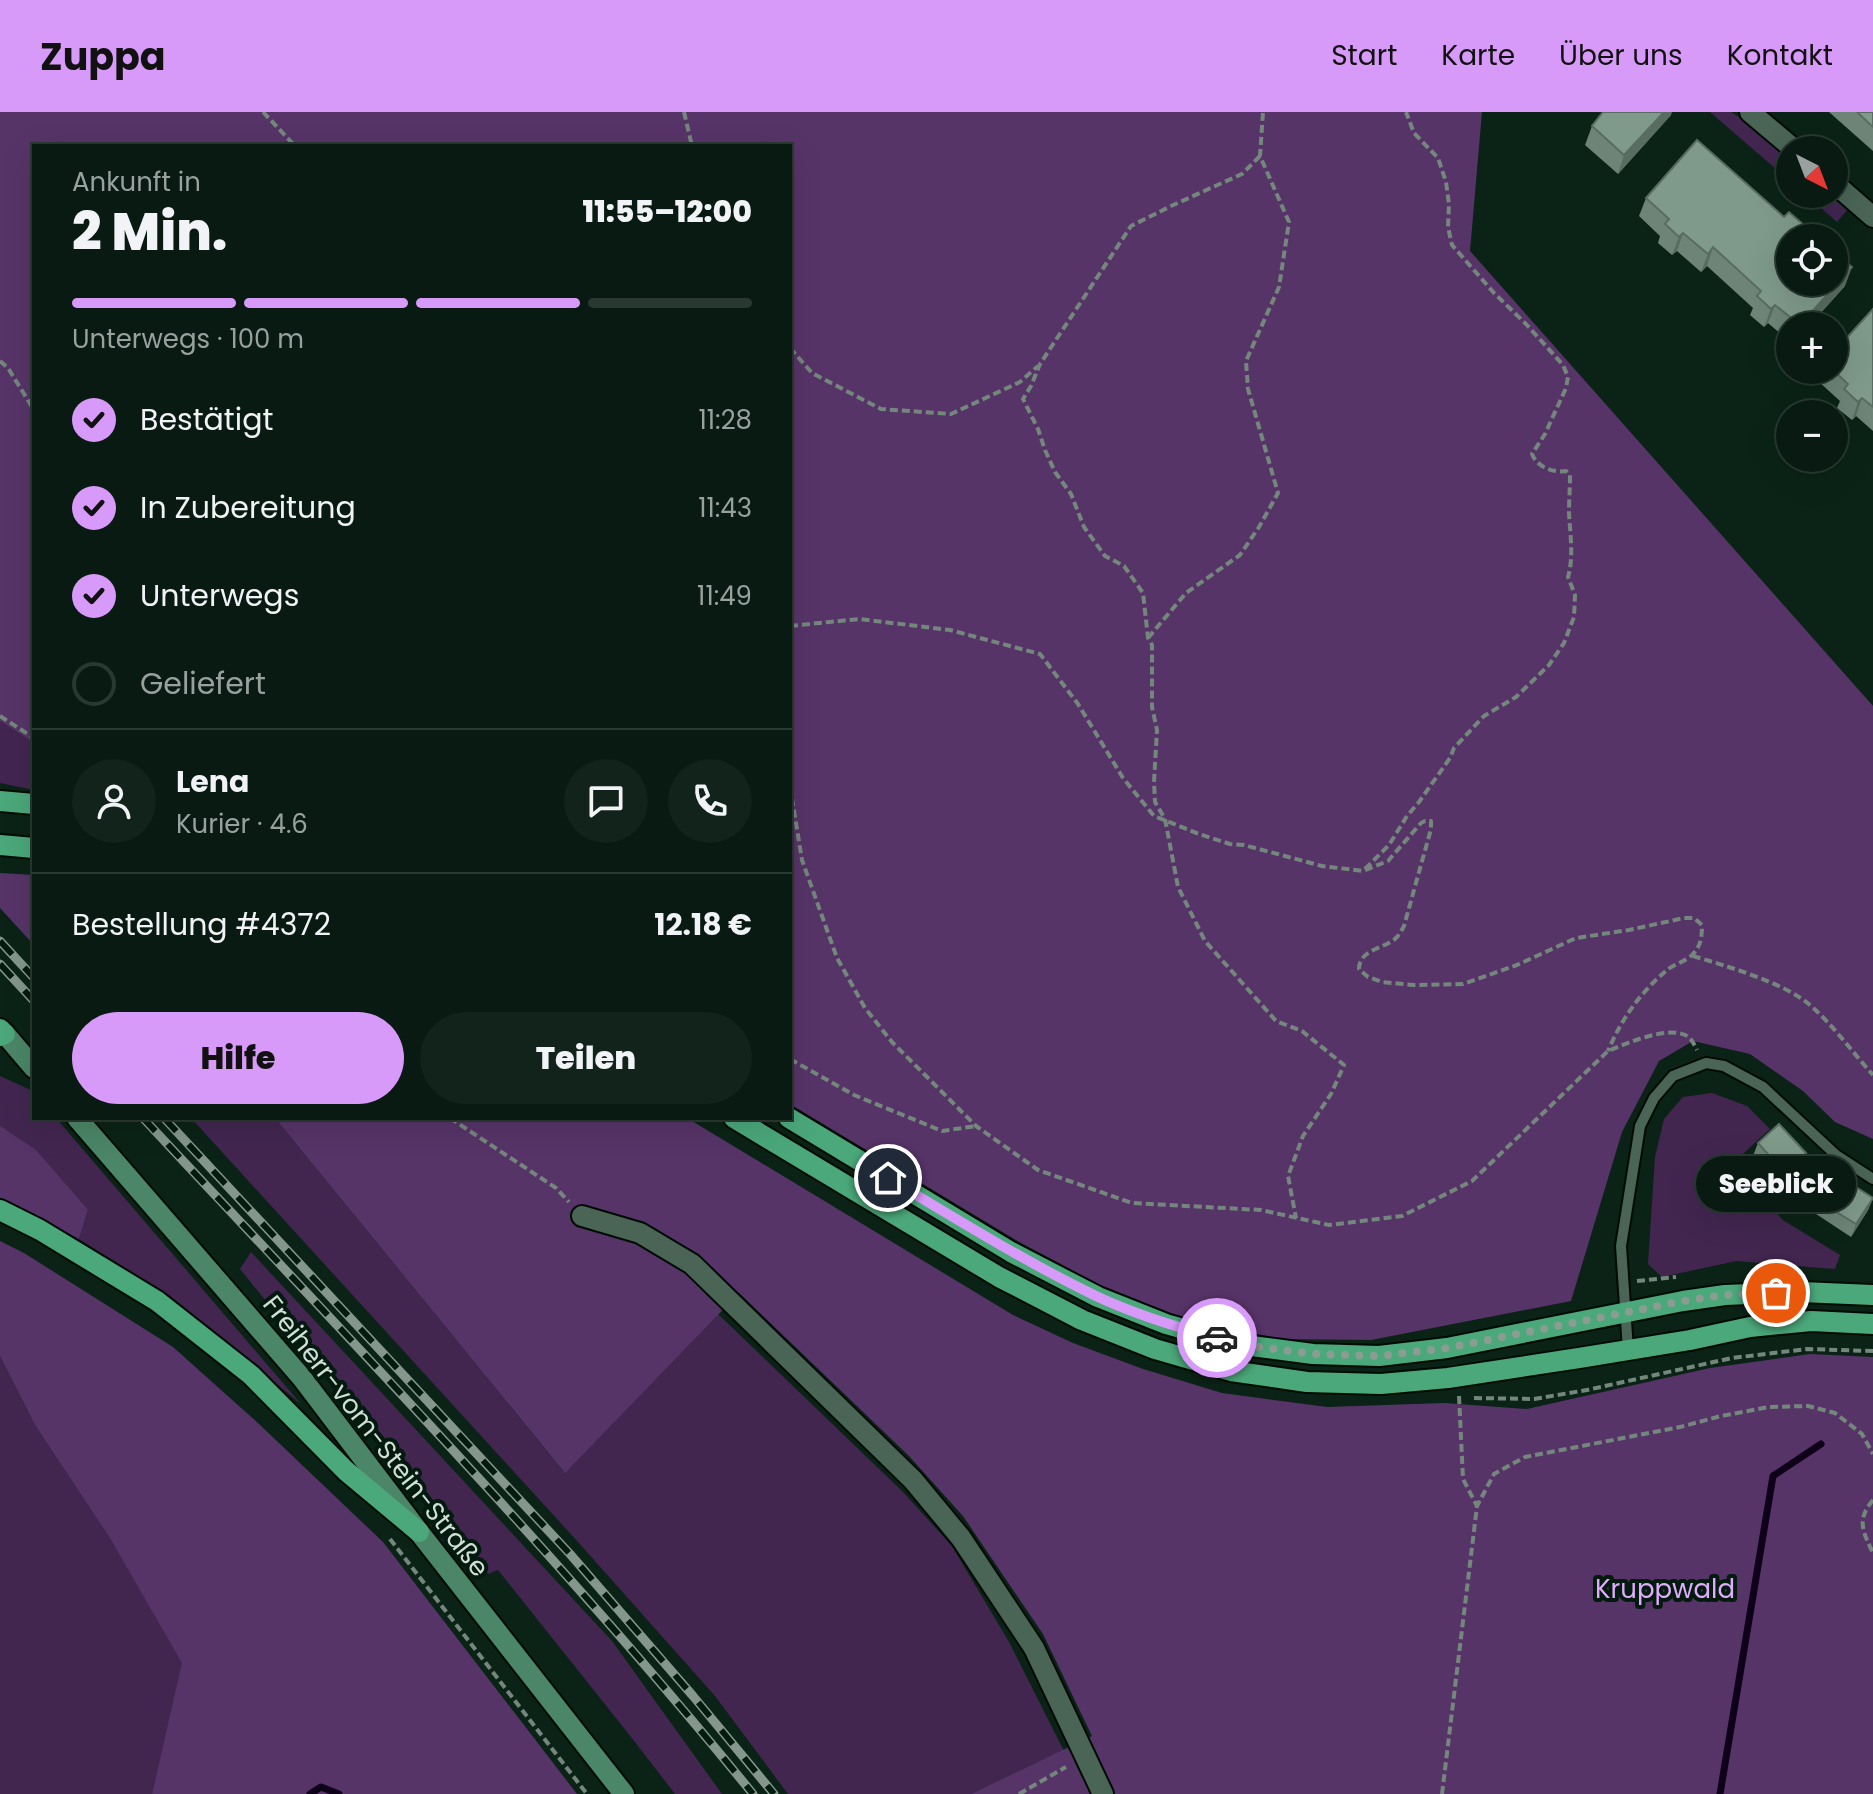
<!DOCTYPE html>
<html lang="de">
<head>
<meta charset="utf-8">
<style>
  :root { --surface:#081a11; --page:#11231a; --text:#f1f3f6; --muted:#98a19f; --line:#293831; --accent:#d89af8 }
  body { margin:0; font-family:Poppins,sans-serif; background:var(--page); color:var(--text); height:100vh; display:flex; flex-direction:column; font-size:30px; white-space:nowrap }
  * { box-sizing:border-box; margin:0 }
  p { font-size:26px; color:var(--muted) }
  .icon { flex:none; width:44px; height:44px; fill:none; stroke:currentColor; stroke-width:2; stroke-linecap:round; stroke-linejoin:round }
  .map { position:relative; flex:1; overflow:hidden }
  .details { position:absolute; left:32px; top:32px; width:760px; height:976px; display:flex; flex-direction:column; background:var(--surface); border-radius:0px; box-shadow:0 8px 32px #0002,0 0 0 2px var(--line) }
  .details>* { flex:none }
  .needle { width:52px; rotate:138deg }
  .buttons { position:absolute; left:1776px; top:24px; display:grid; gap:16px }
  .buttons a { display:grid; place-items:center; width:72px; height:72px; border-radius:50%; background:var(--surface); box-shadow:0 8px 32px #0002,0 0 0 2px var(--line); font-size:40px }
  .pin { position:absolute; display:grid; place-items:center; width:68px; height:68px; color:#fff; margin:-34px; border:4px solid #fff; border-radius:50%; box-shadow:0 2px 8px #0007 }
  .courier { position:absolute; display:grid; place-items:center; width:80px; height:80px; margin:-40px; border:6px solid #d89af8; border-radius:50%; background:#fff; color:#222; box-shadow:0 2px 10px #0007 }
  .bubble { position:absolute; height:56px; border-radius:28px; background:var(--surface); box-shadow:0 8px 32px #0002,0 0 0 2px var(--line); font-size:26px; font-weight:800; line-height:56px; text-align:center }
  .head em { font-style:normal; font-weight:800 }
  .head div { display:flex; flex-direction:column-reverse }
  .head { display:flex; align-items:center; justify-content:space-between; height:136px; padding:0 40px }
  h1 { font-size:52px; font-weight:800; line-height:60px }
  .bar { display:grid; grid-template-columns:repeat(4,1fr); gap:12px 8px; align-content:center; height:96px; padding:0 40px }
  .bar i { height:10px; border-radius:6px; background:var(--line) }
  .bar .active { background:var(--accent) }
  .bar p { grid-column:span 4 }
  .line { display:flex; align-items:center; gap:20px; padding:0 40px; border-top:2px solid var(--line) }
  .line div { flex:1 }
  .round { display:grid; place-items:center; flex:none; width:84px; height:84px; border-radius:42px; background:var(--page) }
  ol { padding:0 40px; list-style:none }
  li { display:flex; align-items:center; gap:24px; height:88px }
  li p { margin-inline-start:auto }
  li .icon { padding:8px; border-radius:50%; background:var(--accent); color:#111; stroke-width:4 }
  li:last-child { color:var(--muted) }
  li i { width:44px; height:44px; border:4px solid var(--line); border-radius:50% }
  .action { display:flex; gap:16px; margin-top:auto; padding:16px 40px }
  .action a { flex:1; height:92px; border-radius:48px; background:var(--accent); color:#111; font-size:32px; font-weight:800; line-height:92px; text-align:center }
  .action a+a { background:var(--page); color:var(--text) }
  header { display:flex; align-items:center; gap:48px; box-sizing:border-box; height:112px; padding:0 40px; background:var(--accent); color:#111 }
  header strong { font-size:38px }
  nav { display:flex; gap:44px; margin-inline-start:auto; font-size:28px }
  .map>svg:first-child { display:block }
</style>
</head>
<body>
<header>
<strong>Zuppa</strong>
<nav><a>Start</a><a>Karte</a><a>Über uns</a><a>Kontakt</a></nav>
</header>
<div class="map">
<svg width="1873" height="1682" viewBox="0 0 1873 1682">
  <rect width="100%" height="100%" fill="#0b2317"/>
  <g fill="#422650">
    <path d="M 1710,0 L 1731,0 L 1748,11 L 1790,48 L 1790,69 Z"/>
    <path d="M 1805,82 L 1829,82 L 1847,98 L 1837,110 Z"/>
    <path d="M 0,609 L 34,631 L 34,678 L 0,671 Z"/>
    <path d="M 0,964 L 33,979 L 34,1006 L 56,1006 L 301,1292 L 173,1187 L 79,1127 L 88,1098 L 0,1015 Z"/>
    <path d="M 1712,981 L 1747,994 L 1770,1017 L 1731,1053 L 1783,1108 L 1840,1143 L 1835,1157 L 1736,1149 L 1662,1165 L 1648,1152 L 1655,1045 L 1664,1007 L 1683,985 Z"/>
    <path d="M 191,1006 L 275,1006 L 564,1360 L 718,1202 L 903,1380 L 952,1434 L 1009,1530 L 1064,1639 L 971,1682 L 788,1682 L 715,1584 L 578,1430 Z"/>
    <path d="M 251,1140 L 612,1529 L 722,1682 L 675,1682 L 635,1630 L 498,1458 L 488,1462 L 240,1157 Z"/>
    <path d="M 0,1244 L 35,1313 L 111,1428 L 183,1551 L 152,1682 L 0,1682 Z"/>
  </g>
  <g fill="#573468">
    <path d="M 0,0 L 1482,0 L 1470,139 L 1873,594 L 1873,1027 L 1835,1010 L 1803,979 L 1750,942 L 1693,929 L 1659,949 L 1622,1020 L 1571,1189 L 1371,1228 L 1280,1227 L 1169,1203 L 1102,1174 L 1021,1131 L 790,992 L 790,34 L 34,34 L 34,631 L 0,609 Z"/>
    <path d="M 0,761 L 34,763 L 34,833 L 0,796 Z"/>
    <path d="M 275,1006 L 687,1006 L 1013,1203 L 1073,1231 L 1143,1257 L 1222,1281 L 1327,1295 L 1444,1291 L 1527,1297 L 1710,1256 L 1810,1242 L 1873,1245 L 1873,1682 L 971,1682 L 1092,1624 L 1043,1522 L 963,1404 L 909,1344 L 739,1181 L 565,1361 Z"/>
    <path d="M 0,1014 L 36,1038 L 88,1098 L 79,1127 L 0,1086 Z"/>
    <path d="M 0,1129 L 24,1141 L 173,1235 L 259,1312 L 383,1430 L 577,1682 L 152,1682 L 182,1551 L 111,1428 L 35,1313 L 0,1244 Z"/>
  </g>
  <g fill="none" stroke-linecap="round" stroke-linejoin="round">
    <g stroke="#0f0019" stroke-width="7">
      <path d="M 310,1682 L 321,1675 L 339,1682"/>
      <path d="M 1720,1682 L 1773,1364 L 1821,1332"/>
    </g>
    <defs>
      <path id="lane" d="M 1628,1238 L 1621,1134 L 1640,1014 L 1654,986 L 1673,964 L 1706,951 L 1724,954 L 1763,975 L 1836,1043 L 1873,1067"/>
      <g id="street">
        <path d="M 1750,0 L 1795,38"/>
        <path d="M 1834,71 L 1873,105"/>
        <path d="M 582,1104 L 640,1121 L 692,1152 L 913,1368 L 961,1426 L 1034,1536 L 1103,1682"/>
      </g>
      <g id="secondary">
        <path d="M 5,922 L 34,956"/>
        <path d="M 77,1006 L 302,1266 L 419,1420 L 624,1682"/>
      </g>
      <g id="primary">
        <path d="M 0,689 L 34,692"/>
        <path d="M 0,733 L 34,736"/>
        <path d="M 0,917 L 5,922 L 0,924"/>
        <path d="M 734,1006 L 999,1165 L 1082,1208 L 1155,1237 L 1231,1259 L 1307,1270 L 1381,1272 L 1448,1266 L 1579,1246 L 1690,1228 L 1750,1215 L 1811,1209 L 1873,1212"/>
        <path d="M 789,1006 L 1011,1140 L 1098,1185 L 1166,1212 L 1236,1232 L 1313,1242 L 1379,1244 L 1447,1236 L 1683,1189 L 1725,1183 L 1801,1180 L 1873,1183"/>
        <path d="M 0,1098 L 40,1118 L 157,1189 L 251,1263 L 346,1359 L 419,1420"/>
      </g>
    </defs>
    <use href="#lane" stroke="#000c03" stroke-width="14"/>
    <use href="#street" stroke="#000c03" stroke-width="24"/>
    <use href="#secondary" stroke="#000c03" stroke-width="24"/>
    <use href="#primary" stroke="#000c03" stroke-width="24"/>
    <g stroke="#74877c" stroke-width="4" stroke-dasharray="8 4" stroke-linecap="butt">
      <path d="M 263,0 L 295,34"/>
      <path d="M 684,0 L 692,34"/>
      <path d="M 1260,44 L 1242,62 L 1171,94 L 1131,114 L 1040,252 L 1031,274 L 1023,287 L 1038,317 L 1045,338 L 1055,360 L 1071,382 L 1084,415 L 1105,444 L 1124,454 L 1143,481 L 1148,526 L 1152,533 L 1152,595 L 1157,618 L 1154,670 L 1155,690 L 1165,707 L 1178,775 L 1205,829 L 1276,909 L 1302,919 L 1344,953 L 1331,982 L 1303,1024 L 1288,1064 L 1296,1106"/>
      <path d="M 790,236 L 812,261 L 881,297 L 951,302 L 1020,270 L 1038,254"/>
      <path d="M 0,249 L 8,256 L 34,298"/>
      <path d="M 790,514 L 859,507 L 950,518 L 1040,542 L 1078,592 L 1123,666 L 1154,704 L 1199,722 L 1230,732 L 1244,733 L 1322,754 L 1363,759 L 1388,749 L 1421,711 L 1425,709 L 1431,709 L 1431,717 L 1404,814 C 1403,816 1399,823 1397,825 C 1385,837 1359,837 1359,857 L 1368,865 L 1382,870 L 1414,873 L 1463,872 L 1517,853 L 1576,826 L 1629,818 L 1684,806 L 1694,806 L 1702,813 C 1702,824 1701,834 1693,842 C 1687,849 1674,852 1667,858 C 1640,881 1622,906 1608,939"/>
      <path d="M 1148,526 L 1186,481 L 1240,443 L 1259,415 L 1278,381 L 1248,277 L 1246,249 L 1279,175 L 1289,110 L 1260,44 L 1263,0"/>
      <path d="M 0,604 L 34,626"/>
      <path d="M 790,674 L 802,748 L 837,846 L 865,896 L 892,930 L 976,1014 L 1038,1058 L 1132,1091 L 1261,1098 L 1329,1113 L 1402,1104 L 1472,1069 L 1608,939 C 1627,931 1673,911 1690,926 C 1693,930 1695,934 1697,938"/>
      <path d="M 1365,757 L 1389,733 L 1407,704 L 1419,690 L 1450,646 L 1454,636 L 1484,604 L 1516,585 L 1549,553 L 1564,531 L 1574,505 L 1575,483 L 1568,465 C 1574,444 1570,422 1569,401 C 1569,389 1570,376 1570,363 L 1566,359 C 1553,361 1537,355 1532,342 L 1545,322 L 1566,276 L 1568,265 L 1563,253 L 1526,212 L 1494,181 L 1452,133 L 1448,115 L 1449,92 L 1446,70 L 1438,46 L 1414,21 L 1406,0"/>
      <path d="M 1693,844 C 1726,854 1786,871 1811,894 C 1833,913 1853,941 1873,963"/>
      <path d="M 790,947 L 854,983 L 942,1019 L 976,1014"/>
      <path d="M 450,1006 L 556,1076 L 569,1090"/>
      <path d="M 1637,1169 L 1676,1165"/>
      <path d="M 1459,1284 L 1463,1367 L 1477,1394"/>
      <path d="M 1474,1286 L 1534,1287 L 1587,1278 L 1732,1246 L 1807,1237 L 1873,1239"/>
      <path d="M 1873,1388 C 1856,1408 1863,1420 1873,1441"/>
      <path d="M 390,1427 L 587,1682"/>
      <path d="M 1019,1682 L 1066,1655"/>
      <path d="M 1442,1682 L 1477,1394 L 1494,1362 L 1525,1345 L 1680,1315 L 1721,1304 L 1769,1295 L 1808,1294 L 1835,1301 L 1862,1322 L 1873,1342"/>
    </g>
    <use href="#lane" stroke="#4a6455" stroke-width="10"/>
    <use href="#street" stroke="#4a6455" stroke-width="20"/>
    <use href="#secondary" stroke="#4b8668" stroke-width="20"/>
    <use href="#primary" stroke="#4ba87b" stroke-width="20"/>
    <defs>
      <g id="rail">
        <path d="M 0,829 L 34,866"/>
        <path d="M 0,852 L 34,889"/>
        <path d="M 143,1006 C 350,1228 561,1446 753,1682"/>
        <path d="M 164,1006 L 570,1442 L 693,1584 L 774,1682"/>
      </g>
    </defs>
    <use href="#rail" stroke="#85978d" stroke-width="9"/>
    <use href="#rail" stroke="#031a0e" stroke-width="6" stroke-dasharray="18" stroke-linecap="butt"/>
  </g>
  <g fill="#6d8477">
    <path d="M 1829,0 L 1873,0 L 1873,39 Z"/>
    <path d="M 1671,3 L 1618,62 L 1585,33 L 1592,14 Z"/>
    <path d="M 1646,86 L 1845,174 L 1809,214 L 1790,214 L 1790,230 L 1768,211 L 1764,215 L 1750,203 L 1753,196 L 1707,154 L 1701,160 L 1677,139 L 1672,143 L 1658,131 L 1660,124 L 1639,104 Z"/>
    <path d="M 1873,197 L 1873,319 L 1856,304 L 1852,308 L 1837,296 L 1840,289 L 1818,269 L 1822,258 L 1834,258 Z"/>
    <path d="M 1758,1031 L 1802,1054 L 1780,1073 L 1753,1044 Z"/>
    <path d="M 1873,1086 L 1868,1098 L 1851,1125 L 1813,1100 L 1817,1088 Z"/>
  </g>
  <g fill="#596c61">
    <path d="M 1664,0 L 1672,0 L 1671,3 L 1618,62 L 1624,43 Z"/>
    <path d="M 1683,121 L 1677,139 L 1672,143 L 1679,125 Z"/>
    <path d="M 1713,135 L 1707,154 L 1701,160 L 1708,142 Z"/>
    <path d="M 1852,155 L 1845,174 L 1809,214 L 1800,214 Z"/>
    <path d="M 1775,193 L 1768,211 L 1764,215 L 1771,197 Z"/>
    <path d="M 1862,286 L 1856,304 L 1852,308 L 1858,290 Z"/>
    <path d="M 1806,1041 L 1802,1054 L 1780,1073 L 1785,1061 Z"/>
    <path d="M 1873,1086 L 1868,1098 L 1851,1125 L 1856,1112 Z"/>
  </g>
  <g fill="#7f9a8a" stroke="#596c61" stroke-width="2">
    <path d="M 1603,0 L 1664,0 L 1624,43 L 1592,14 Z"/>
    <path d="M 1857,0 L 1873,0 L 1873,15 Z"/>
    <path d="M 1697,28 L 1784,105 L 1789,100 L 1819,126 L 1790,126 L 1790,170 L 1834,170 L 1834,140 L 1852,155 L 1800,213 L 1775,193 L 1771,197 L 1757,184 L 1761,179 L 1713,135 L 1708,142 L 1683,121 L 1679,125 L 1665,112 L 1669,107 L 1646,86 Z"/>
    <path d="M 1873,197 L 1873,295 L 1862,286 L 1858,290 L 1844,277 L 1848,272 L 1833,258 L 1834,258 L 1834,240 Z"/>
    <path d="M 1779,1012 L 1806,1041 L 1785,1061 L 1758,1031 Z"/>
    <path d="M 1834,1061 L 1873,1086 L 1856,1112 L 1817,1088 Z"/>
  </g>
  <g fill="none" stroke-linecap="round" stroke-linejoin="round">
    <path stroke="#8b9d92" stroke-width="8" stroke-dasharray="0 14.4" d="M 1217,1226 L 1236,1232 L 1313,1242 L 1379,1244 L 1447,1236 L 1683,1189 L 1725,1183 L 1776,1181"/>
    <path stroke="#d89af8" stroke-width="10" d="M 888,1066 C 956,1107 1024,1149 1096,1184 C 1134,1202 1176,1215 1217,1226"/>
  </g>
  <g text-anchor="middle" dominant-baseline="central" stroke-width="8" stroke-linejoin="round" paint-order="stroke">
    <g font-size="26" fill="#d0ded5" stroke="#031a0e">
      <text transform="translate(376 1324) rotate(52)">Freiherr-vom-Stein-Straße</text>
    </g>
    <g font-size="26" fill="#dfabfb" stroke="#031a0e">
      <text x="1665" y="1477">Kruppwald</text>
    </g>
  </g>
</svg>
<div class="buttons">
<a><svg class="needle" viewBox="-14 -14 28 28"><path d="M0-13l5 13h-10z" fill="#e53935"/><path d="M0 13l5-13h-10z" fill="#98a19f"/></svg></a>
<a><svg class="icon" aria-label="locate" viewBox="0 0 24 24"><circle cx="12" cy="12" r="6"/><path d="M12 2v4M12 18v4M2 12h4M18 12h4"/></svg></a>
<a>+</a>
<a>−</a>
</div>
<div class="pin" style="left:1776px;top:1181px;background:#ea580c"><svg class="icon" aria-label="bag" viewBox="0 0 24 24"><path d="M5 8h14l-1 12H6zM9 8a3 3 0 0 1 6 0"/></svg></div>
<div class="pin" style="left:888px;top:1066px;background:#1f2937"><svg class="icon" aria-label="home" viewBox="0 0 24 24"><path d="M3 11l9-7 9 7M6 9v11h12V9"/></svg></div>
<div class="courier" style="left:1217px;top:1226px"><svg class="icon" aria-label="car" viewBox="0 0 24 24"><path d="M5 17H2v-5l4-1 3-4h7l3 4 3 1v5h-3M9 17h6M6 11h13"/><circle cx="7" cy="17" r="2"/><circle cx="17" cy="17" r="2"/></svg></div>
<div class="bubble" style="left:1696px;top:1044px;width:160px">Seeblick</div>
<section class="details">
<div class="head"><div><h1>2 Min.</h1><p>Ankunft in</p></div><em>11:55–12:00</em></div>
<div class="bar"><i class="active"></i><i class="active"></i><i class="active"></i><i></i><p>Unterwegs · 100 m</p></div>
<ol>
<li><svg class="icon" aria-label="check" viewBox="0 0 24 24"><path d="M5 12l5 5 9-10"/></svg>Bestätigt<p>11:28</p></li>
<li><svg class="icon" aria-label="check" viewBox="0 0 24 24"><path d="M5 12l5 5 9-10"/></svg>In Zubereitung<p>11:43</p></li>
<li><svg class="icon" aria-label="check" viewBox="0 0 24 24"><path d="M5 12l5 5 9-10"/></svg>Unterwegs<p>11:49</p></li>
<li><i></i>Geliefert</li>
</ol>
<div class="line" style="height:144px"><a class="round"><svg class="icon" aria-label="person" viewBox="0 0 24 24"><circle cx="12" cy="8" r="4"/><path d="M4 21q1-7 8-7t8 7"/></svg></a><div><b>Lena</b><p>Kurier · 4.6</p></div><a class="round"><svg class="icon" aria-label="chat" viewBox="0 0 24 24"><path d="M4 5h16v11H9l-5 4z"/></svg></a><a class="round"><svg class="icon" aria-label="phone" viewBox="0 0 24 24"><path d="M5 4h4l2 5-3 2q2 4 5 5l2-3 5 2v4C11 20 4 13 5 4z"/></svg></a></div>
<div class="line" style="height:104px"><div>Bestellung #4372</div><b>12.18 €</b></div>
<div class="action"><a>Hilfe</a><a>Teilen</a></div>
</section>
</div>
</body>
</html>
